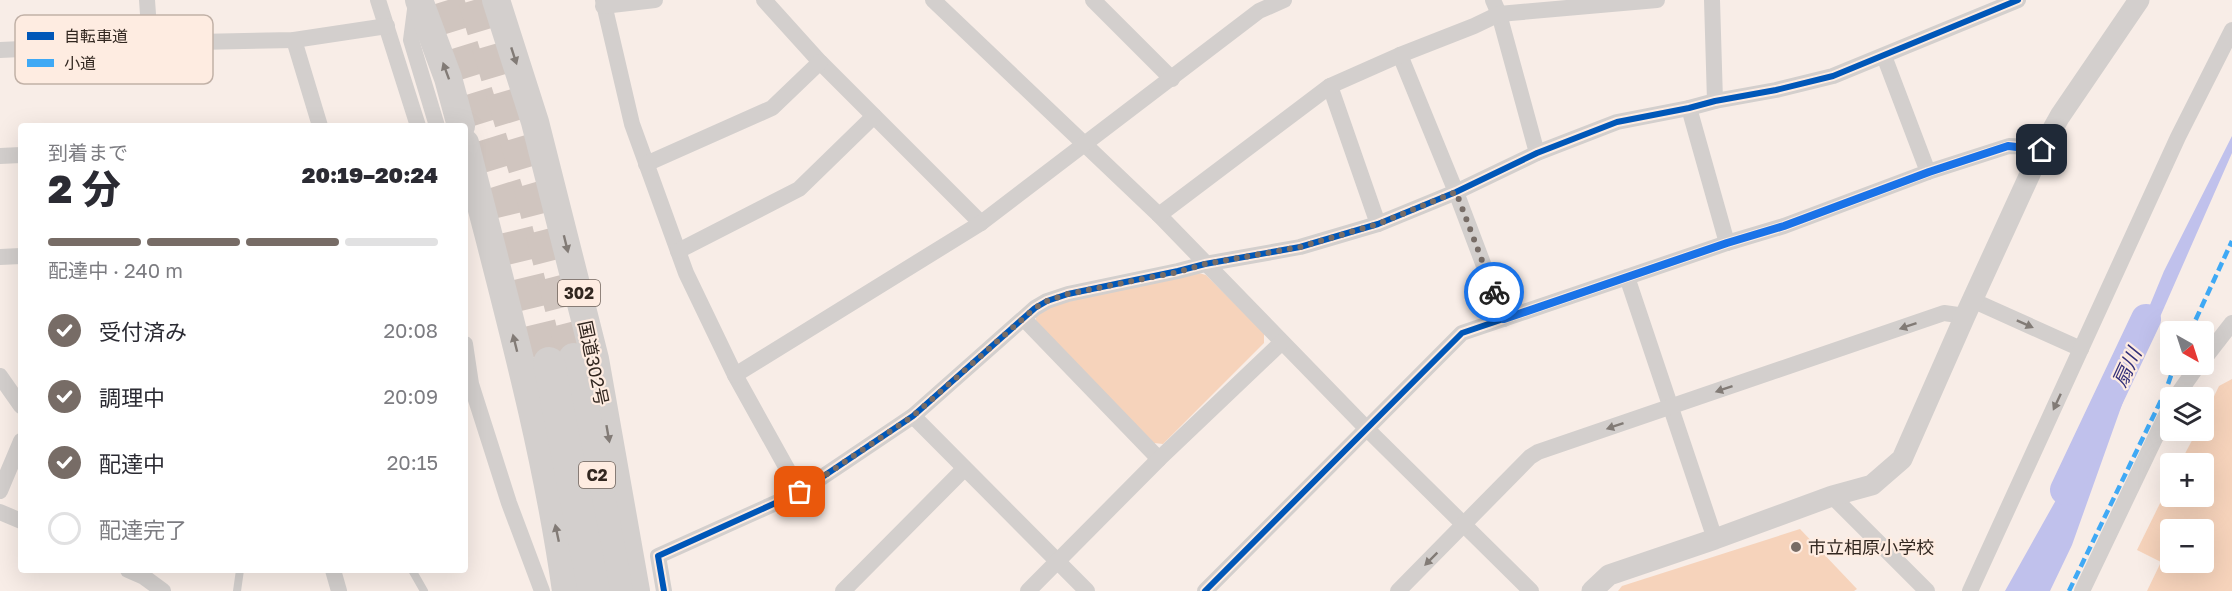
<!DOCTYPE html>
<html lang="ja">
<head>
<meta charset="utf-8">
<style>
  :root { --surface:#fff; --page:#f7f7f7; --text:#2b2b33; --muted:#7c7c81; --line:#e1e1e2; --accent:#776c66 }
  body { margin:0; font-family:"Golos Text","Noto Sans JP",sans-serif; background:var(--page); color:var(--text); height:100vh; display:flex; flex-direction:column; font-size:22px; white-space:nowrap }
  * { box-sizing:border-box; margin:0 }
  p { font-size:20px; color:var(--muted) }
  .icon { flex:none; width:33px; height:33px; fill:none; stroke:currentColor; stroke-width:2; stroke-linecap:round; stroke-linejoin:round }
  .map { position:relative; flex:1; overflow:hidden }
  .sheet { position:absolute; left:18px; top:123px; width:450px; height:450px; display:flex; flex-direction:column; background:var(--surface); border-radius:6px; box-shadow:0 6px 24px #0002 }
  .sheet>* { flex:none }
  .needle { width:39px; rotate:141deg }
  .fabs { position:absolute; left:2160px; top:321px; display:grid; gap:12px }
  .fabs a { display:grid; place-items:center; width:54px; height:54px; border-radius:6px; background:var(--surface); box-shadow:0 6px 24px #0002; font-size:30px }
  .pin { position:absolute; display:grid; place-items:center; width:51px; height:51px; color:#fff; margin:-26px; border-radius:12px; box-shadow:0 3px 9px #0006 }
  .courier { position:absolute; display:grid; place-items:center; width:60px; height:60px; margin:-30px; border:4px solid #1a73e8; border-radius:50%; background:#fff; color:#222; box-shadow:0 2px 8px #0007 }
  .head em { font-style:normal; font-weight:800 }
  .head div { display:flex; flex-direction:column-reverse }
  .head { display:flex; align-items:center; justify-content:space-between; height:102px; padding:0 30px }
  h1 { font-size:39px; font-weight:800; line-height:45px }
  .bar { display:grid; grid-template-columns:repeat(4,1fr); gap:9px 6px; align-content:center; height:72px; padding:0 30px }
  .bar i { height:8px; border-radius:4px; background:var(--line) }
  .bar .selected { background:var(--accent) }
  .bar p { grid-column:span 4 }
  ol { padding:0 30px; list-style:none }
  li { display:flex; align-items:center; gap:18px; height:66px }
  li p { margin-inline-start:auto }
  li .icon { padding:6px; border-radius:50%; background:var(--accent); color:#fff; stroke-width:4 }
  li:last-child { color:var(--muted) }
  li i { width:33px; height:33px; border:3px solid var(--line); border-radius:50% }
  .map>svg:first-child { display:block }
</style>
</head>
<body>
<div class="map">
<svg width="2232" height="591" viewBox="0 0 2232 591">
  <rect width="100%" height="100%" fill="#f8ede7"/>
  <g fill="#f6d3bb" fill-rule="evenodd">
    <path d="M 1195,272 L 1206,275 L 1264,333 L 1264,343 L 1163,444 L 1154,443 L 1035,324 L 1037,312 L 1045,307 Z"/>
    <path d="M 2232,379 L 2232,591 L 2147,591 L 2161,562 L 2137,550 L 2170,483 L 2170,496 L 2204,496 L 2204,464 L 2180,463 L 2197,431 L 2204,430 L 2204,417 L 2219,386 ZM 2170,530 L 2204,530 L 2204,562 L 2170,562 Z"/>
    <path d="M 1800,529 L 1857,589 L 1854,591 L 1618,591 L 1622,586 Z"/>
  </g>
  <path fill="#c0c1ec" d="M 2232,136 L 2232,153 L 2124,399 L 2072,545 L 2050,591 L 2005,591 L 2107,409 L 2164,271 Z"/>
  <g fill="none" stroke-linecap="round" stroke-linejoin="round">
    <path stroke="#c0c1ec" stroke-width="30" d="M 2065,490 L 2146,319"/>
    <g stroke="#d0c5bf" stroke-width="32" stroke-dasharray="32 16" stroke-linecap="butt">
      <path d="M 448,0 L 509,197 L 549,363"/>
      <path d="M 474,0 L 530,188 L 574,359"/>
    </g>
    <g stroke="#d3cfcd" stroke-width="8">
      <path d="M 412,570 L 424,591"/>
      <path d="M 237,591 L 240,570"/>
    </g>
    <g stroke="#d3cfcd" stroke-width="16">
      <path d="M 147,0 L 150,43"/>
      <path d="M 378,0 L 418,126"/>
      <path d="M 603,0 L 632,124 L 686,273 L 735,375 L 800,492"/>
      <path d="M 764,0 L 820,62 L 981,223"/>
      <path d="M 933,0 L 1159,215 L 1367,429 L 1531,591"/>
      <path d="M 1093,0 L 1172,79"/>
      <path d="M 1493,0 L 1499,14 L 1537,153"/>
      <path d="M 1712,0 L 1715,101"/>
      <path d="M 416,2 L 411,40 L 437,126"/>
      <path d="M 603,6 L 655,0"/>
      <path d="M 294,40 L 320,126"/>
      <path d="M 0,50 L 150,43 L 294,40 L 387,26"/>
      <path d="M 1400,55 L 1456,192 L 1504,319"/>
      <path d="M 1884,56 L 1928,172"/>
      <path d="M 1330,86 L 1378,224"/>
      <path d="M 1689,108 L 1727,243"/>
      <path d="M 0,156 L 21,155"/>
      <path d="M 646,164 L 772,108 L 820,62"/>
      <path d="M 1159,215 L 1330,86 L 1400,55 L 1474,26 L 1499,14 L 1657,0"/>
      <path d="M 678,251 L 799,189 L 874,116"/>
      <path d="M 0,257 L 21,256"/>
      <path d="M 1627,277 L 1715,539"/>
      <path d="M 1972,300 L 2081,349"/>
      <path d="M 1024,319 L 1159,459"/>
      <path d="M 465,344 L 471,384 L 509,503 L 542,591"/>
      <path d="M 2204,359 L 2232,323"/>
      <path d="M 735,375 L 981,223 L 1259,11 L 1284,0"/>
      <path d="M 0,376 L 21,406"/>
      <path d="M 2175,398 L 2199,364"/>
      <path d="M 913,416 L 1087,591"/>
      <path d="M 0,491 L 21,441"/>
      <path d="M 1832,496 L 1927,591"/>
      <path d="M 0,512 L 21,521"/>
      <path d="M 128,570 L 144,577 L 163,591"/>
      <path d="M 333,570 L 339,591"/>
      <path d="M 664,591 L 658,556 L 800,492 L 913,416 L 1035,308 L 1047,301 L 1068,294 L 1178,271 L 1205,264 L 1300,247 L 1378,224 L 1456,192 L 1537,153 L 1617,122 L 1689,108 L 1715,101 L 1776,90 L 1833,76 L 2018,0"/>
      <path d="M 843,591 L 964,469"/>
      <path d="M 1028,591 L 1159,459 L 1282,342"/>
      <path d="M 1205,591 L 1462,333 L 1727,243 L 1784,226 L 1928,172 L 2009,146 L 2031,147 L 2041,150"/>
      <path d="M 1398,591 L 1530,457 L 1538,452 L 1944,313 L 1965,316"/>
      <path d="M 1970,591 L 2178,137 L 2232,30"/>
      <path d="M 2082,591 L 2170,407"/>
    </g>
    <path stroke="#d3cfcd" stroke-width="21" d="M 1592,591 L 1609,575 L 1715,539 L 1832,496 L 1872,485 L 1902,459 L 1965,316 L 2041,150 L 2060,116 L 2139,0"/>
    <g stroke="#d3cfcd" stroke-width="28">
      <path d="M 419,0 L 448,78 L 461,126"/>
      <path d="M 496,0 L 535,122 L 595,359 L 636,591"/>
      <path d="M 465,143 C 502,291 545,440 566,591"/>
    </g>
    <g stroke="#d3cfcd" stroke-width="32">
      <path d="M 574,359 L 617,591"/>
      <path d="M 549,363 L 594,591"/>
    </g>
    <g stroke="#3fa9f5" stroke-width="4.5" stroke-dasharray="9 4.5" stroke-linecap="butt">
      <path d="M 2190,332 L 2232,241"/>
      <path d="M 2069,591 L 2166,390 L 2175,364"/>
    </g>
    <defs>
      <g id="cycleway">
        <path d="M 664,591 L 658,556 L 800,492 L 913,416 L 1035,308 L 1047,301 L 1068,294 L 1178,271 L 1205,264 L 1300,247 L 1378,224 L 1456,192 L 1537,153 L 1617,122 L 1689,108 L 1715,101 L 1776,90 L 1833,76 L 2018,0"/>
        <path d="M 1205,591 L 1462,333 L 1727,243 L 1784,226 L 1928,172 L 2009,146 L 2031,147 L 2041,150"/>
      </g>
    </defs>
    <use href="#cycleway" stroke="#feece1" stroke-width="10"/>
    <use href="#cycleway" stroke="#0057b8" stroke-width="6"/>
  </g>
  <defs><path id="oneway-solid" d="M-6-.8H1V-3.2L6.5 0L1 3.2V.8H-6Z" transform="scale(1.5)"/></defs>
  <g fill="#827b76">
    <use href="#oneway-solid" transform="translate(514 56) rotate(72)"/>
    <use href="#oneway-solid" transform="translate(446 71) rotate(-110)"/>
    <use href="#oneway-solid" transform="translate(566 244) rotate(76)"/>
    <use href="#oneway-solid" transform="translate(2025 324) rotate(24)"/>
    <use href="#oneway-solid" transform="translate(1908 326) rotate(161)"/>
    <use href="#oneway-solid" transform="translate(515 343) rotate(-104)"/>
    <use href="#oneway-solid" transform="translate(1724 389) rotate(161)"/>
    <use href="#oneway-solid" transform="translate(2057 402) rotate(115)"/>
    <use href="#oneway-solid" transform="translate(1615 426) rotate(161)"/>
    <use href="#oneway-solid" transform="translate(608 434) rotate(80)"/>
    <use href="#oneway-solid" transform="translate(557 533) rotate(-102)"/>
    <use href="#oneway-solid" transform="translate(1431 559) rotate(135)"/>
  </g>
  <g fill="none" stroke-linecap="round" stroke-linejoin="round">
    <path stroke="#776c66" stroke-width="6" stroke-dasharray="0 10.8" d="M 800,492 L 913,416 L 1035,308 L 1047,301 L 1068,294 L 1178,272 L 1205,264 L 1300,247 L 1378,224 L 1456,192 L 1494,292"/>
    <path stroke="#1a73e8" stroke-width="8" d="M 1494,292 L 1504,319 L 1727,243 L 1784,226 L 1929,172 L 2008,146 L 2042,150"/>
  </g>
  <circle fill="#776c66" stroke="#feece1" stroke-width="2" cx="1796" cy="547" r="6"/>
  <g text-anchor="middle" dominant-baseline="central" stroke-width="4.5" stroke-linejoin="round" paint-order="stroke">
    <g fill="#feece1" stroke="#6f625a" stroke-width="1.5">
      <rect x="558" y="280" width="42" height="26" rx="4.5"/>
      <rect x="579" y="462" width="36" height="26" rx="4.5"/>
    </g>
    <g font-size="16" font-weight="bold" fill="#322720">
      <text x="579" y="293">302</text>
      <text x="597" y="475">C2</text>
    </g>
    <g font-size="18" fill="#322720" stroke="#feece1">
      <text transform="translate(594 363) rotate(78)">国道302号</text>
    </g>
    <g font-size="18" fill="#322720" stroke="#feece1" text-anchor="start">
      <text x="1808" y="547">市立相原小学校</text>
    </g>
    <g font-size="20" font-style="italic" fill="#333079" stroke="#feece1">
      <text transform="translate(2126 367) rotate(-65)">扇川</text>
    </g>
  </g>
  <rect x="15" y="15" width="198" height="69" rx="9" fill="#feece1" stroke="#c1b1a7" stroke-width="1.5"/>
  <rect x="27" y="32" width="27" height="8" fill="#0057b8"/>
  <rect x="27" y="59" width="27" height="8" fill="#3fa9f5"/>
  <g font-size="16" fill="#322720">
    <text x="64" y="42">自転車道</text>
    <text x="64" y="69">小道</text>
  </g>
</svg>
<div class="fabs">
<a><svg class="needle" viewBox="-14 -14 28 28"><path d="M0-13l5 13h-10z" fill="#e53935"/><path d="M0 13l5-13h-10z" fill="#7c7c81"/></svg></a>
<a><svg class="icon" aria-label="layers" viewBox="0 0 24 24"><path d="M12 4l9 5-9 5-9-5zM3 14l9 5 9-5"/></svg></a>
<a>+</a>
<a>−</a>
</div>
<div class="pin" style="left:800px;top:492px;background:#ea580c"><svg class="icon" aria-label="bag" viewBox="0 0 24 24"><path d="M5 8h14l-1 12H6zM9 8a3 3 0 0 1 6 0"/></svg></div>
<div class="pin" style="left:2042px;top:150px;background:#1f2937"><svg class="icon" aria-label="home" viewBox="0 0 24 24"><path d="M3 11l9-7 9 7M6 9v11h12V9"/></svg></div>
<div class="courier" style="left:1494px;top:292px"><svg class="icon" aria-label="bike" viewBox="0 0 24 24"><circle cx="6" cy="16" r="4"/><circle cx="18" cy="16" r="4"/><path d="M6 16l4-8h5l3 8M10 8l3 8H6M13 5h3"/></svg></div>
<section class="sheet">
<div class="head"><div><h1>2 分</h1><p>到着まで</p></div><em>20:19–20:24</em></div>
<div class="bar"><i class="selected"></i><i class="selected"></i><i class="selected"></i><i></i><p>配達中 · 240 m</p></div>
<ol>
<li><svg class="icon" aria-label="check" viewBox="0 0 24 24"><path d="M5 12l5 5 9-10"/></svg>受付済み<p>20:08</p></li>
<li><svg class="icon" aria-label="check" viewBox="0 0 24 24"><path d="M5 12l5 5 9-10"/></svg>調理中<p>20:09</p></li>
<li><svg class="icon" aria-label="check" viewBox="0 0 24 24"><path d="M5 12l5 5 9-10"/></svg>配達中<p>20:15</p></li>
<li><i></i>配達完了</li>
</ol>
</section>
</div>
</body>
</html>
